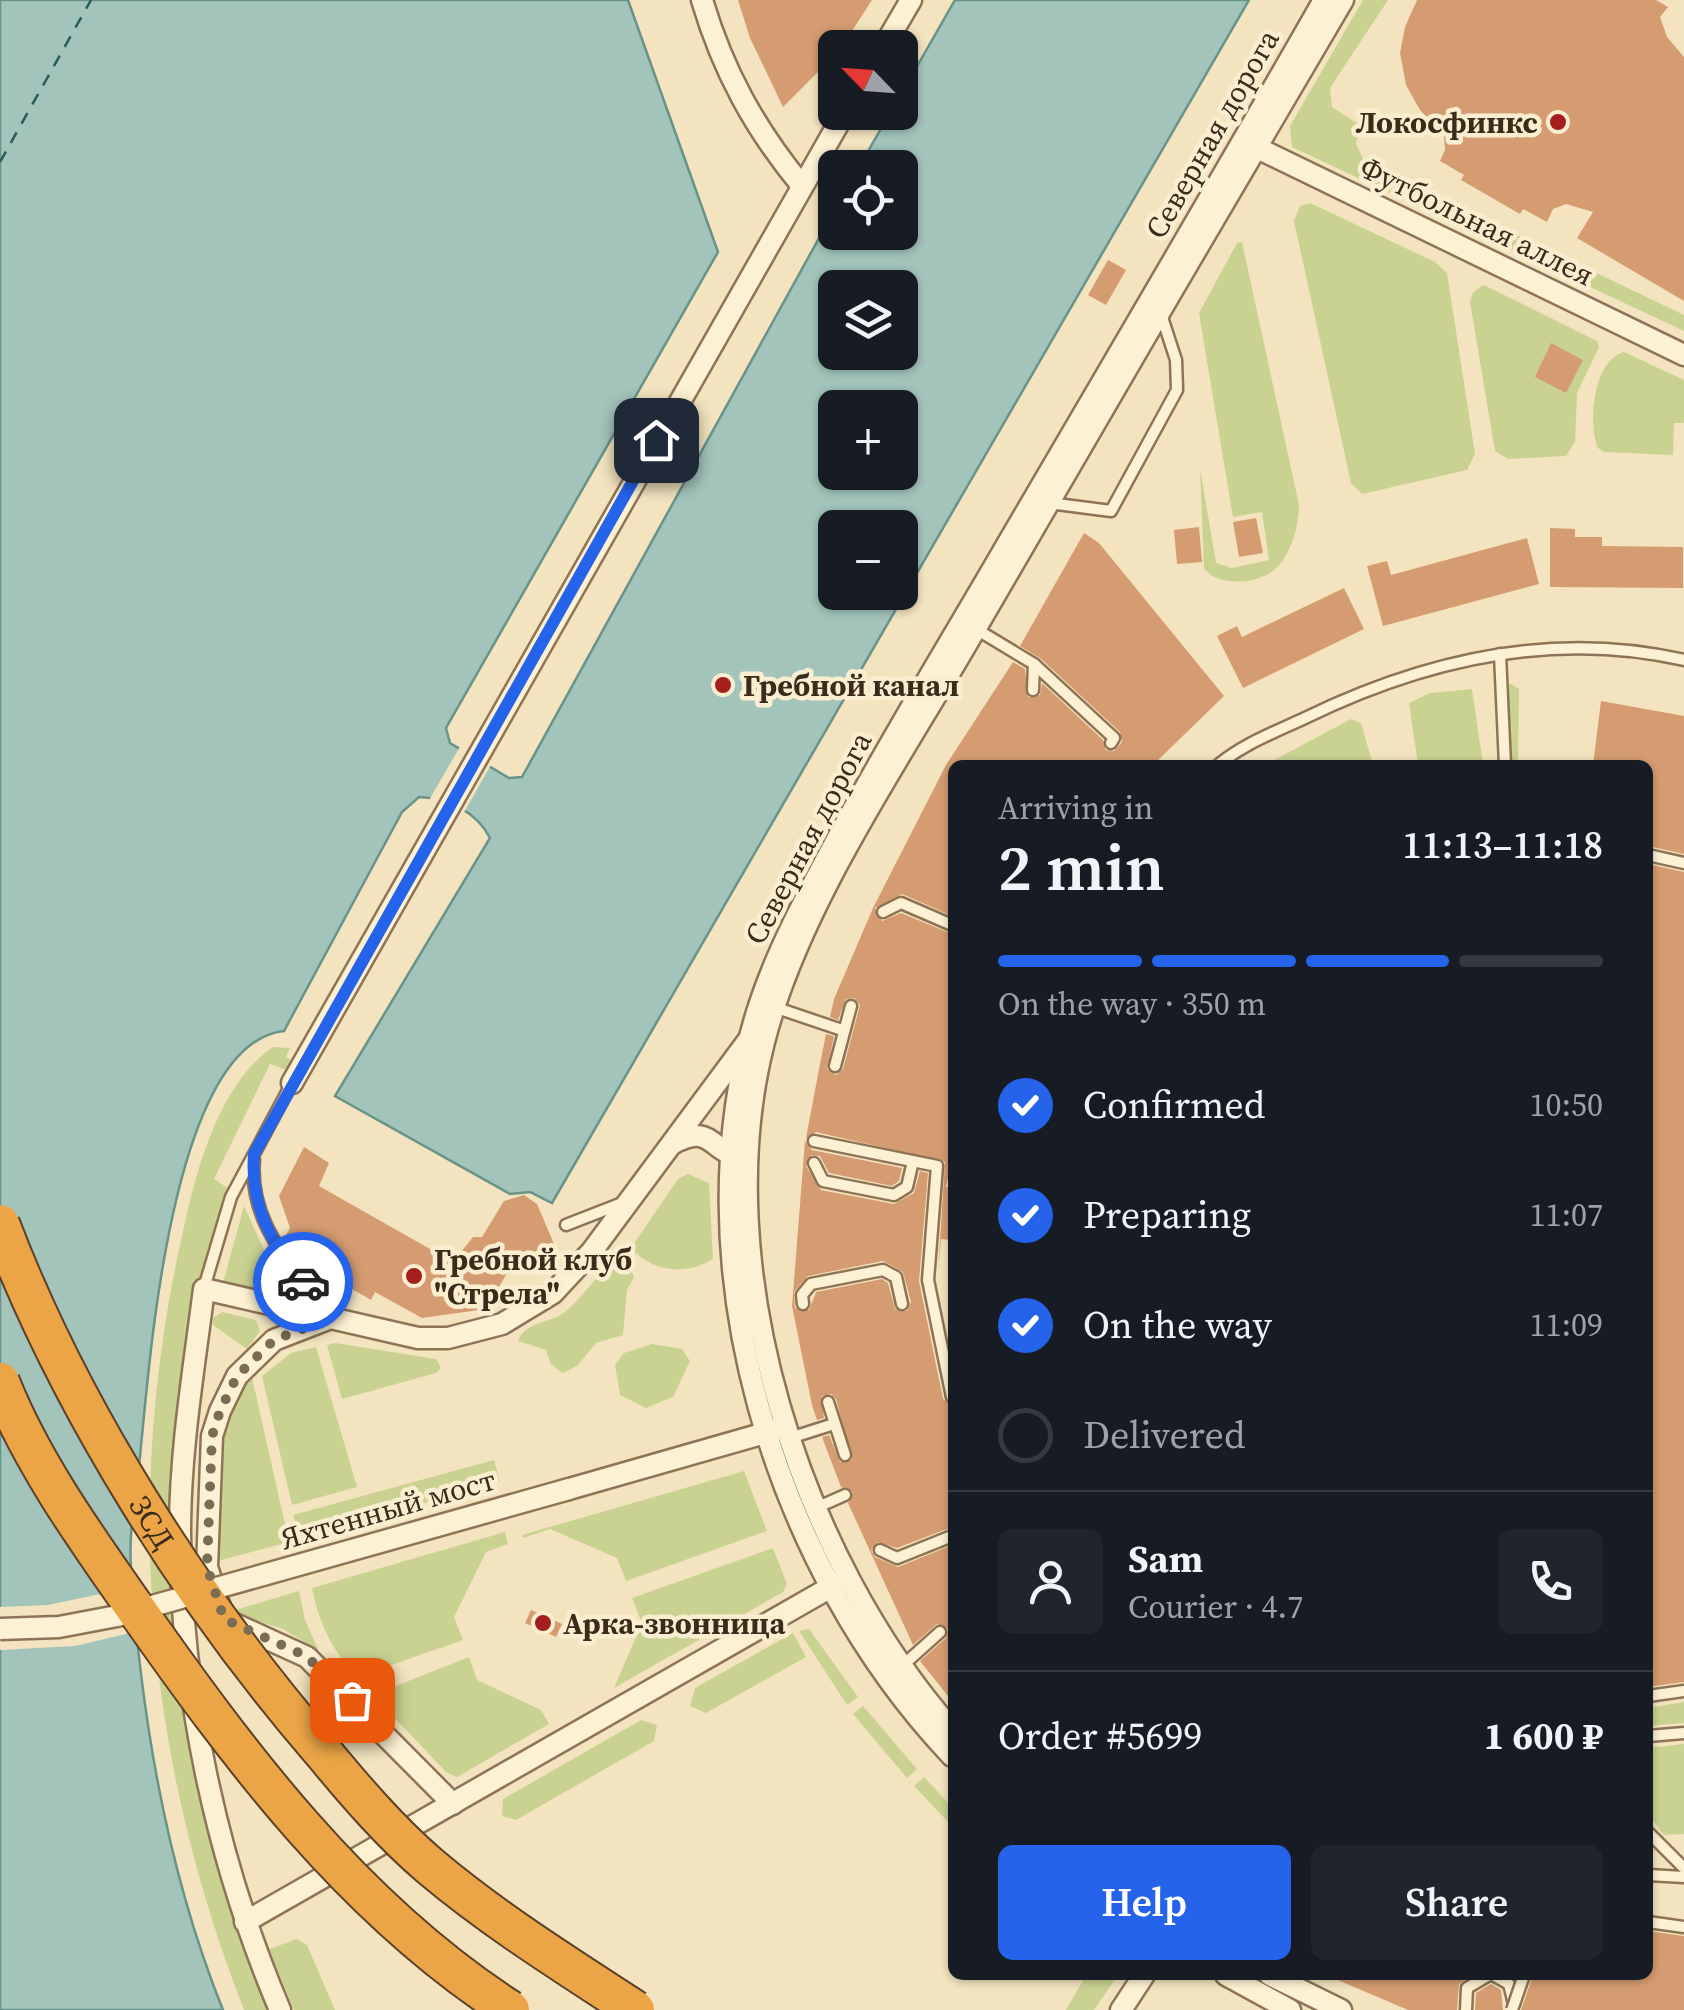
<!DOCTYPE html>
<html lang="en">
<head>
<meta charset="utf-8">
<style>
  :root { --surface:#171b24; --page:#20242c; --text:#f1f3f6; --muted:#9ea1a6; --line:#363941; --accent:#2563eb }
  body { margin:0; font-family:"Source Serif 4",serif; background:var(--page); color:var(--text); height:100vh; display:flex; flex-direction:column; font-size:38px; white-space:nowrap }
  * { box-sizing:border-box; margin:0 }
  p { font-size:32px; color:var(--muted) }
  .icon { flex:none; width:55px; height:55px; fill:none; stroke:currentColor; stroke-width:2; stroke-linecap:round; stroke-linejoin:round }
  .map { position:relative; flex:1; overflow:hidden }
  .side { position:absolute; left:948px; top:760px; width:705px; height:1220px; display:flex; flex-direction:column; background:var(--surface); border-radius:15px; box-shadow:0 2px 8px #0004 }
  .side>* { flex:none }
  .needle { width:65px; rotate:295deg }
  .controls { position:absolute; left:818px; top:30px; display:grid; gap:20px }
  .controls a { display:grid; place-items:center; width:100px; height:100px; border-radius:15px; background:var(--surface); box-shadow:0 2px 8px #0004; font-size:50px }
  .pin { position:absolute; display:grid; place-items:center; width:85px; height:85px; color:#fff; margin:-42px; border-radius:20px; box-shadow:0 5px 15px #0006 }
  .courier { position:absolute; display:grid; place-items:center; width:100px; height:100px; margin:-50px; border:8px solid #2563eb; border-radius:50%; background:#fff; color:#222; box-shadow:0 2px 12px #0007 }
  .summary em { font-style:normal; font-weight:600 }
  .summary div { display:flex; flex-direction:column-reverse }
  .summary { display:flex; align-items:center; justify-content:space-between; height:170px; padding:0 50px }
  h1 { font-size:65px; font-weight:600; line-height:75px }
  .bar { display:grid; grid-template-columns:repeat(4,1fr); gap:15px 10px; align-content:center; height:120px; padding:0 50px }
  .bar i { height:12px; border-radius:8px; background:var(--line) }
  .bar .active { background:var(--accent) }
  .bar p { grid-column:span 4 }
  .line { display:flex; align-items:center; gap:25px; padding:0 50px; border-top:2px solid var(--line) }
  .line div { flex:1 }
  .round { display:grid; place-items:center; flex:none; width:105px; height:105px; border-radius:15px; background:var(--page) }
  ol { padding:0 50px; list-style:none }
  li { display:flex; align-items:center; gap:30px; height:110px }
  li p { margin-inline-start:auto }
  li .icon { padding:10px; border-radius:50%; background:var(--accent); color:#fff; stroke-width:4 }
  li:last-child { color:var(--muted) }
  li i { width:55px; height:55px; border:5px solid var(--line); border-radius:50% }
  .primary-button { display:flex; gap:20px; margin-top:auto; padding:20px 50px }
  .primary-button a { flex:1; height:115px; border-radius:15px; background:var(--accent); color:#fff; font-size:40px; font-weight:600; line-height:115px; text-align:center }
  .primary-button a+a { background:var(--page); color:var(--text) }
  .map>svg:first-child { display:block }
</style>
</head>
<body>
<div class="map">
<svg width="1684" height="2010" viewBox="0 0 1684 2010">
  <rect width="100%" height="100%" fill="#f3e4bf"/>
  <g fill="#cad292">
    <path d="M 1363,0 L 1388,0 L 1330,88 L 1332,107 L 1361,126 L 1356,144 L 1365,162 L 1684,315 L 1684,331 L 1292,147 L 1290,126 Z"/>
    <path d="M 1310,203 L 1435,262 L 1447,273 L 1475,454 L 1467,470 L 1362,494 L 1351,483 L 1294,221 L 1300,206 Z"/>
    <path d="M 1242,242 L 1299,505 C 1298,526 1294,546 1280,564 C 1266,584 1218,589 1204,568 L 1200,468 L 1216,563 L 1232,568 L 1269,560 L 1262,512 L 1233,517 L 1199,313 L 1237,243 Z"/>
    <path d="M 1484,285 L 1597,341 L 1599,347 L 1577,393 L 1575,442 L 1566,456 L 1508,459 L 1495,451 L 1470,302 L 1473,292 Z"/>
    <path d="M 1624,352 L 1684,380 L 1684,423 L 1674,423 L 1673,455 L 1604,452 L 1598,448 C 1588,423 1593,360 1624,352 Z"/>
    <path d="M 1511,684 L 1519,689 L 1518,765 L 1510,765 L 1506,686 Z"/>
    <path d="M 1472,689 L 1483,765 L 1418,765 L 1409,703 L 1430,693 Z"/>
    <path d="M 1351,719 L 1361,723 L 1373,765 L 1265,765 Z"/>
    <path d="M 273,1047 L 290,1048 L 286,1057 L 293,1061 L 289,1071 L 270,1064 L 214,1179 L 231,1190 L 217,1226 L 171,1512 L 181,1652 L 276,2010 L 244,2010 C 145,1756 122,1494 184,1227 C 197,1167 220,1083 273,1047 Z"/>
    <path d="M 688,1174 L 709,1183 L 713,1259 C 686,1276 652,1272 631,1248 L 678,1179 Z"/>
    <path d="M 244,1206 L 271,1265 L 296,1291 L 294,1301 L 223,1283 Z"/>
    <path d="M 614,1257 L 628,1262 L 634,1277 L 627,1290 L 623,1335 L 596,1343 L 577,1366 L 563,1373 L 551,1364 L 546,1350 L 518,1341 C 525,1321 550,1324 565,1312 C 583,1297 598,1275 614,1257 Z"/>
    <path d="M 222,1312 L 256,1320 L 260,1331 L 247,1349 L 213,1325 L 213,1318 Z"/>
    <path d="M 335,1343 L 436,1359 L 441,1368 L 436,1373 L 342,1399 L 327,1345 Z"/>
    <path d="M 652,1344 L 682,1349 L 690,1361 L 673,1397 L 646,1408 L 620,1395 L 615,1365 L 624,1353 Z"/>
    <path d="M 316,1347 L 357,1487 L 292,1505 L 262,1376 L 291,1353 Z"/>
    <path d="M 251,1373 L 289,1542 L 218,1561 C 218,1500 211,1423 251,1373 Z"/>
    <path d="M 494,1460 L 500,1481 L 301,1539 L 293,1515 Z"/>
    <path d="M 744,1471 L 767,1531 L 626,1581 L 617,1558 L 550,1529 L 523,1538 L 522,1535 Z"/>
    <path d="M 505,1532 L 508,1544 L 486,1552 L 454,1617 L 463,1640 L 357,1677 C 332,1650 319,1623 312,1588 Z"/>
    <path d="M 773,1548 L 787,1584 L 783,1592 L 614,1688 L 642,1623 L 632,1598 Z"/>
    <path d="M 299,1591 L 305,1620 L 319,1651 L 283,1629 L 228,1612 Z"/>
    <path d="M 809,1629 L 858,1697 L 847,1705 L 799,1631 Z"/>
    <path d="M 793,1633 L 806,1657 L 706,1713 L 690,1706 L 695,1688 Z"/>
    <path d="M 469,1657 L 477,1680 L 541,1710 L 549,1724 L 457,1777 L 446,1772 L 373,1695 Z"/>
    <path d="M 1684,1702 L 1684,1723 L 1648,1726 L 1648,1708 Z"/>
    <path d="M 863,1706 L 917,1769 L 907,1778 L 853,1714 Z"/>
    <path d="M 641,1720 L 657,1725 L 654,1741 L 516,1820 L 502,1816 L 503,1799 Z"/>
    <path d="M 1684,1744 L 1684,1834 L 1664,1835 L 1648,1814 L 1648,1748 Z"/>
    <path d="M 924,1777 L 952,1807 L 952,1826 L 914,1786 Z"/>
    <path d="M 297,1939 L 307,1945 L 335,2010 L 294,2010 L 269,1949 Z"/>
    <path d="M 1086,1975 L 1118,1975 L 1094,2010 L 1066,2010 Z"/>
  </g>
  <path fill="#a3c4bb" stroke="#699389" stroke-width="2.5" fill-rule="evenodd" d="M 0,0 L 628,0 L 718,252 L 446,728 L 450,743 L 509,778 L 522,777 L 835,209 L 835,232 L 900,232 L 900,168 L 859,167 L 890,113 L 900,112 L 900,96 L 955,0 L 1249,0 L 552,1203 L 530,1192 L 510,1194 L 335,1096 L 490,838 C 477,812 448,798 419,797 L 402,812 L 284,1031 C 172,1043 150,1358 141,1446 C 138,1485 128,1528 131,1567 C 141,1717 167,1871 223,2010 L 0,2010 ZM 835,288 L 900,288 L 900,352 L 835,352 ZM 835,408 L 900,408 L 900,472 L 835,472 ZM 835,528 L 900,528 L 900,592 L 835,592 Z"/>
  <g fill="#f3e4bf">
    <path d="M 461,745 L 492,763 L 462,816 L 439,803 L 428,802 Z"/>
    <path d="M 138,1586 L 143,1630 L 75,1646 L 0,1650 L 0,1607 L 48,1605 Z"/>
  </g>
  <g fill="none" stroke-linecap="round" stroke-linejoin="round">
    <path stroke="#295d5a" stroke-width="2.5" stroke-dasharray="12 10" stroke-linecap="butt" d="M 0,162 L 91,0"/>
  </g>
  <g fill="#d59c71" fill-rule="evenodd">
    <path d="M 738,0 L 872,0 L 841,48 L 835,48 L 835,55 L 783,107 L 750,38 Z"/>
    <path d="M 1417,0 L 1656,0 L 1668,7 L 1660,17 L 1667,37 L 1684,57 L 1684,301 L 1577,238 L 1593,212 L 1566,204 L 1553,209 L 1547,222 L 1523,209 L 1520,214 L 1461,180 L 1464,175 L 1440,161 L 1445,150 L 1444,135 L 1420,110 L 1406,85 L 1400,53 L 1405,27 Z"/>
    <path d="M 1108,260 L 1126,270 L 1106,305 L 1088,295 Z"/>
    <path d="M 1551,343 L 1583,360 L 1566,393 L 1535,377 Z"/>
    <path d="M 1256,518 L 1263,553 L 1239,557 L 1233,522 Z"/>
    <path d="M 1199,527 L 1202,562 L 1177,564 L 1174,530 Z"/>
    <path d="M 1550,528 L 1575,529 L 1575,537 L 1602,537 L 1602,546 L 1683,547 L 1683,588 L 1550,587 Z"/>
    <path d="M 1084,533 L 1099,543 L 1224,696 L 1153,765 L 952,765 L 952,916 L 902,894 L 875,908 L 882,921 L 901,913 L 952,934 L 952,1160 L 946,1187 L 952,1187 L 952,1240 L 941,1239 L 938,1271 L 945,1162 L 816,1132 L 806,1138 L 820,1064 L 826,1034 L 834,1036 L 827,1069 L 836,1075 L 843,1069 L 860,1005 L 854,998 L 846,999 L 838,1020 L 830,1017 L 834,999 L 873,908 L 946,765 L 1013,662 L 1025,669 L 1028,697 L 1040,695 L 1042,683 L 1103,740 L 1106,750 L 1114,751 L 1122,742 L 1120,732 L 1040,658 L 1020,646 Z"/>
    <path d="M 1527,538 L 1539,584 L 1383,626 L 1367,566 L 1387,561 L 1391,575 Z"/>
    <path d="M 1344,588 L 1364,629 L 1243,688 L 1217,636 L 1237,626 L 1242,637 Z"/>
    <path d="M 1601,701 L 1684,716 L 1684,854 L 1648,846 L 1648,765 L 1593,765 Z"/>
    <path d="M 1648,864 L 1684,872 L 1684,1682 L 1648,1687 Z"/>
    <path d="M 805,1141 L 812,1150 L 902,1168 L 899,1181 L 892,1186 L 829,1173 L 820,1156 L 811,1155 L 806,1166 L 821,1190 L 894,1204 L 914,1193 L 920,1171 L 928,1173 L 919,1281 L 943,1399 L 952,1406 L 952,1527 L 897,1548 L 878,1542 L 871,1550 L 875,1557 L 898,1567 L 952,1545 L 952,1701 L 920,1661 L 946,1638 L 948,1629 L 937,1624 L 913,1645 L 848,1503 L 853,1492 L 841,1487 L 822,1437 L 829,1435 L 840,1462 L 852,1460 L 836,1399 L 831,1394 L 822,1396 L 824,1418 L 817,1420 L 812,1405 L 792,1306 ZM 883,1261 L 903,1272 L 911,1302 L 907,1311 L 895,1309 L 888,1283 L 882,1279 L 816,1292 L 809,1310 L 795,1308 L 794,1292 L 808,1276 Z"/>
    <path d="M 304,1147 L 329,1163 L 319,1186 L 453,1262 L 473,1237 L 482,1237 L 504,1201 L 524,1195 L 537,1204 L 554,1244 L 540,1268 L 506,1275 L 486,1309 L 422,1318 L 375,1292 L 371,1300 L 294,1255 L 284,1239 L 290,1228 L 279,1196 Z"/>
    <path d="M 531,1610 L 562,1624 L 556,1637 L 525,1623 Z"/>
    <path d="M 1648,1931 L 1684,1936 L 1684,2010 L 1521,2010 L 1533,1975 L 1648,1975 Z"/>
    <path d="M 1326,1975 L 1472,1975 L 1459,1984 L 1457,2010 L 1408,2010 Z"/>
    <path d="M 1491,1984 L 1501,1990 L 1503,2010 L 1475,2010 L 1476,1993 Z"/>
  </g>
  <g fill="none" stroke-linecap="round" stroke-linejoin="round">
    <defs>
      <g id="service">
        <path d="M 1049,503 L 1111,511 L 1177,390 L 1176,360 L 1161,314"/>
        <path d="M 976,629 L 1034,664 L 1033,690"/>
        <path d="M 1500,654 L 1505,765"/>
        <path d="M 1034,664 L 1114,738 L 1111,743"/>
        <path d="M 1218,765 C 1245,743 1273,733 1305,718 C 1424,660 1553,630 1684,660"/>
        <path d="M 1648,855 L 1684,863"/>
        <path d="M 883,912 L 901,903 L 952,925"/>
        <path d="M 774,1007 L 842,1030"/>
        <path d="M 835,1066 L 851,1006"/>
        <path d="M 814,1141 L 937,1166 L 928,1280 L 952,1397"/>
        <path d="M 254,1159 C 248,1225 294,1265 326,1316"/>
        <path d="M 814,1163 L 823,1181 L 894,1195 L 907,1187 L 913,1161"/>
        <path d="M 566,1225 L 625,1202"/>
        <path d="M 204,1288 L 231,1197 L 292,1083"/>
        <path d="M 803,1304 L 802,1295 L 811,1284 L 883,1270 L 896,1277 L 902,1304"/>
        <path d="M 828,1402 L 845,1455"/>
        <path d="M 793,1437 L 834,1424"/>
        <path d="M 818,1507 L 845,1495"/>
        <path d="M 880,1550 L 897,1558 L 952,1536"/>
        <path d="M 901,1667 L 940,1632"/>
        <path d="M 1648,1696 L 1684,1691"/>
        <path d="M 1648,1736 L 1684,1733"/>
        <path d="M 1648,1832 L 1684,1868"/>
        <path d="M 1648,1875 L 1684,1877"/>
        <path d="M 1648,1922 L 1684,1927"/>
        <path d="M 1493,1975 L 1509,1984 L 1514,2004"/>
        <path d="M 1466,2010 L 1467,1988 L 1489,1975"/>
      </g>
      <g id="minor">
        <path d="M 702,0 C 723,71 755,129 802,186"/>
        <path d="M 883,48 L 911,0"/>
        <path d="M 1245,142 L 1684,355"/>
        <path d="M 292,1083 L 845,112"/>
        <path d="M 672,1144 C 712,1122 709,1151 739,1156"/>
        <path d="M 328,1319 L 274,1340 L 237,1376 L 220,1411 L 212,1436 L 207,1567 L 224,1619 L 307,1657 L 453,1804"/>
        <path d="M 569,1489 L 779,1429"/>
        <path d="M 952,1730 C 801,1559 706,1267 764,1042 C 798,908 896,765 966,645 C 1091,430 1216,214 1343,0"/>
        <path d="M 952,1756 C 775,1570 677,1258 759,1006 C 777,951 806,897 834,845 C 886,747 945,651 1001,555 C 1109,370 1218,186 1324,0"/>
        <path d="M 245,1922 L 838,1583"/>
        <path d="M 1226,1975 L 1290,2010"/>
        <path d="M 1270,1975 L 1341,2010"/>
        <path d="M 280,2010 C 216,1859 181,1695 180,1531 C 180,1451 194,1368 204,1289 L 418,1338 L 448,1338 L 502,1324 L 553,1293 L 592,1251 L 747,1042"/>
        <path d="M 1121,2010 L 1144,1975"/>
      </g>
    </defs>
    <use href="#service" stroke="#8e7455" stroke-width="15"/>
    <use href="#minor" stroke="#8e7455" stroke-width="25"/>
    <use href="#service" stroke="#fcf1d3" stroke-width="10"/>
    <use href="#minor" stroke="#fcf1d3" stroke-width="20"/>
    <defs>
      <path id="service-bridge" d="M 1512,2010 L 1524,1975"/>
      <path id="minor-bridge" d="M 0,1629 L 59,1627 L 117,1616 L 569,1489"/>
      <g id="motorway-bridge">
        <path id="s1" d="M 0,1224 C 70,1408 193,1602 322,1751 C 355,1791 391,1833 431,1867 C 494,1920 566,1965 635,2010"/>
        <path d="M 0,1382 C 31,1461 84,1535 133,1605 C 239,1756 352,1908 510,2010"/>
      </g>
    </defs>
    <use href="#service-bridge" stroke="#8e7455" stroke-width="15" stroke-linecap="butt"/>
    <use href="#minor-bridge" stroke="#8e7455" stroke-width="25" stroke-linecap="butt"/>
    <use href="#motorway-bridge" stroke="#5b412a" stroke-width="42" stroke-linecap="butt"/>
    <use href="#service-bridge" stroke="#fcf1d3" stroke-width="10"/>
    <use href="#minor-bridge" stroke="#fcf1d3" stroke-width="20"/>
    <use href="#motorway-bridge" stroke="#eca546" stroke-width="38"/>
  </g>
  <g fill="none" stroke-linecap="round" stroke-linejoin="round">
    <path stroke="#7b6c54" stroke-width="10" stroke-dasharray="0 18" d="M 303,1282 L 328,1319 L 274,1340 L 237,1376 L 220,1411 L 212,1436 L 207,1567 L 224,1619 L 306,1656 L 352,1700"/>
    <path stroke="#2563eb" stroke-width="12" d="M 303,1282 C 271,1243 250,1205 254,1154 L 656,440"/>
  </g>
  <g fill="#a41f1e" stroke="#f9eed0" stroke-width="4">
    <circle cx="1558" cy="122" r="10"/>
    <circle cx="723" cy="685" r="10"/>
    <circle cx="414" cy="1276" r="10"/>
    <circle cx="543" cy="1623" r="10"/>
  </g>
  <g text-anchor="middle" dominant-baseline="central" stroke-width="9" stroke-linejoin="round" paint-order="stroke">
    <g font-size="30" font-weight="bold" fill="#3b2b1b" stroke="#f9eed0" text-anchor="start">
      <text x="1538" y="122" text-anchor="end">Локосфинкс</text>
      <text x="743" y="685">Гребной канал</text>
      <text x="434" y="1259">Гребной клуб<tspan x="434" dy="34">"Стрела"</tspan></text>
      <text x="563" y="1623">Арка-звонница</text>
    </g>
    <g font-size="30" fill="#3b2b1b" stroke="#f9eed0">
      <text transform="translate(1212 134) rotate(-60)">Северная дорога</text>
      <text transform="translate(1477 221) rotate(26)">Футбольная аллея</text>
      <text transform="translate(808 838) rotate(-62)">Северная дорога</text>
      <text transform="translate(388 1509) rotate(-16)">Яхтенный мост</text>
      <text stroke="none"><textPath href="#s1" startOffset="335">ЗСД</textPath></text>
    </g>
  </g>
</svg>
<div class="controls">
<a><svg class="needle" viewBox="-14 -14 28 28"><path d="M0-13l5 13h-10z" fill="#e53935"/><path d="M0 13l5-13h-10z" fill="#9ea1a6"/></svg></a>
<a><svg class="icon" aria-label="locate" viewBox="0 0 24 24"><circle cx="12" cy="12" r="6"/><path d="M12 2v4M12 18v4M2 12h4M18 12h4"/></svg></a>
<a><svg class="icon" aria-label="layers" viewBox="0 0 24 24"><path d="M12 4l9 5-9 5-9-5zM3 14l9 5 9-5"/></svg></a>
<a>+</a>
<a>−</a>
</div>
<div class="pin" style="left:352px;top:1700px;background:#ea580c"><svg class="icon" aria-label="bag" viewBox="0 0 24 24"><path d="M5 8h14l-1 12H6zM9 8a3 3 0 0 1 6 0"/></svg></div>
<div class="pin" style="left:656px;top:440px;background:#1f2937"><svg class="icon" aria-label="home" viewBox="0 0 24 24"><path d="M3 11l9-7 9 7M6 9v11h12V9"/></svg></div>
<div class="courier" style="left:303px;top:1282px"><svg class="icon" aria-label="car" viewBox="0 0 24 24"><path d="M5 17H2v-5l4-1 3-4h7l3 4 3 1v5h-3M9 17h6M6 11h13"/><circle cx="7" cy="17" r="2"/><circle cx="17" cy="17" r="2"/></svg></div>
<section class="side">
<div class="summary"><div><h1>2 min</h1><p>Arriving in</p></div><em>11:13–11:18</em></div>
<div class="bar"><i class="active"></i><i class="active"></i><i class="active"></i><i></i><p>On the way · 350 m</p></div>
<ol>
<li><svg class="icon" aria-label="check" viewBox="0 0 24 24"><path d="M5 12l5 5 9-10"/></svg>Confirmed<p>10:50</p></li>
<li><svg class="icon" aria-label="check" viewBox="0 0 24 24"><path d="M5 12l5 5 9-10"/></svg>Preparing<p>11:07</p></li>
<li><svg class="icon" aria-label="check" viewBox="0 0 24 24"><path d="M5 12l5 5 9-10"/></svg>On the way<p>11:09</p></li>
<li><i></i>Delivered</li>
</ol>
<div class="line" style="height:180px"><a class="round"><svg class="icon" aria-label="person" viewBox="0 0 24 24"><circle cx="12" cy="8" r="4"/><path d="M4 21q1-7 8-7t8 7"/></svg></a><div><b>Sam</b><p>Courier · 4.7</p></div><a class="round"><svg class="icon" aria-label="phone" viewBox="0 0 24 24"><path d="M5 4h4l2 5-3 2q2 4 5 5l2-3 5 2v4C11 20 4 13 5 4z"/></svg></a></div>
<div class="line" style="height:130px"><div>Order #5699</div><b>1 600 ₽</b></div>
<div class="primary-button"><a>Help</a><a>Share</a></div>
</section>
</div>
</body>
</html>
